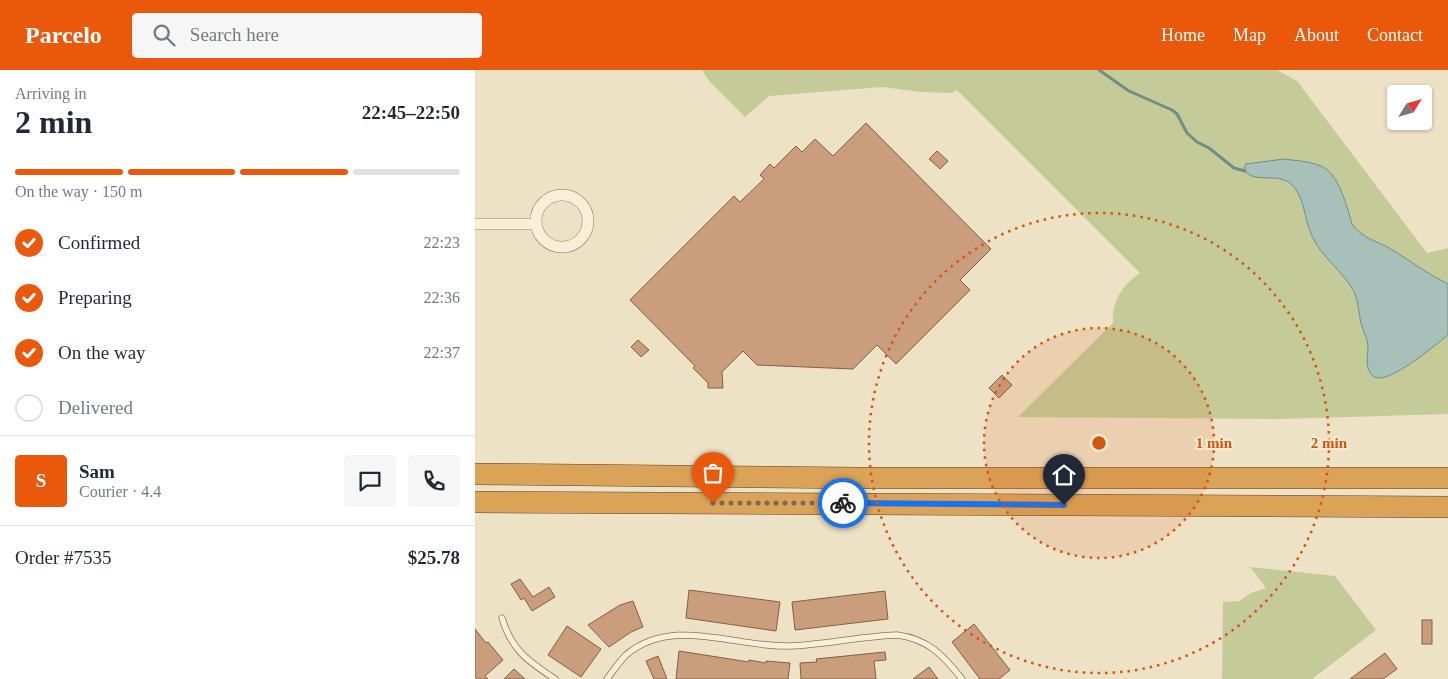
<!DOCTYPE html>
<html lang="en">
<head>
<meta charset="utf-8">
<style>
  :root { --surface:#fff; --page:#f6f6f7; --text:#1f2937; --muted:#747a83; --line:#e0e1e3; --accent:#ea580c }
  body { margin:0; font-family:"Times New Roman",serif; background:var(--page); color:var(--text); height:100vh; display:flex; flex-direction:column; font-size:19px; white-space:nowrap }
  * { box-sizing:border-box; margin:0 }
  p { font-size:16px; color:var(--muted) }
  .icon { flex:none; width:28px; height:28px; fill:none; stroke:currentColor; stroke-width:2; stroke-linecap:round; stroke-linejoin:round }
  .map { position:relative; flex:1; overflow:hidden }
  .details { display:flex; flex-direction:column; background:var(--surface); width:475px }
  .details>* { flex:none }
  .needle { width:32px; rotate:53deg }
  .tools { position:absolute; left:912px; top:15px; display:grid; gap:10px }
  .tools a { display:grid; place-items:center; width:45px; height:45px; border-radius:5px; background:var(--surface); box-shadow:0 1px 4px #0004; font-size:25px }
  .pin { position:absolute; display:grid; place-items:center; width:42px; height:42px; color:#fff; margin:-51px -21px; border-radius:50% 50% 50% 0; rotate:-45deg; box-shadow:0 0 5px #0007 }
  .pin .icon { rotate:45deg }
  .courier { position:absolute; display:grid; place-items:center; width:50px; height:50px; margin:-25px; border:4px solid #1a73e8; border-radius:50%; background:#fff; color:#222; box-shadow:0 1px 6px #0007 }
  .overview em { font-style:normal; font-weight:700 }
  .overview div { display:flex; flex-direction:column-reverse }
  .overview { display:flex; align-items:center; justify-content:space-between; height:85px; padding:0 15px }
  h1 { font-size:32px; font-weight:700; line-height:38px }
  .bar { display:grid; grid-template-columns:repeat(4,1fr); gap:8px 5px; align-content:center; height:60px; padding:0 15px }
  .bar i { height:6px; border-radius:4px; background:var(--line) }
  .bar .selected { background:var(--accent) }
  .bar p { grid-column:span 4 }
  .line { display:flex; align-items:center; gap:12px; padding:0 15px; border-top:1px solid var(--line) }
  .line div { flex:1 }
  .round { display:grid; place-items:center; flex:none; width:52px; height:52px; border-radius:5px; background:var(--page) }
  ol { padding:0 15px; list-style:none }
  li { display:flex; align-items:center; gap:15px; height:55px }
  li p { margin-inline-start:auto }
  li .icon { padding:5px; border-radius:50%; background:var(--accent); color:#fff; stroke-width:4 }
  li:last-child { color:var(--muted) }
  li i { width:28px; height:28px; border:2px solid var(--line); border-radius:50% }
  header { display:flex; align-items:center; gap:30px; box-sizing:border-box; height:70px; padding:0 25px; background:var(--accent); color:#fff }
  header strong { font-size:24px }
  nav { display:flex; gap:28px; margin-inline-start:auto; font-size:18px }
  .search { width:350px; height:45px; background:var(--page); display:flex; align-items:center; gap:12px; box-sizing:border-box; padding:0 18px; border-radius:5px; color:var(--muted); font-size:19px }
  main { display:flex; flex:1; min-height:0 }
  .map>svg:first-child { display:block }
</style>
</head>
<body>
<header>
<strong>Parcelo</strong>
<div class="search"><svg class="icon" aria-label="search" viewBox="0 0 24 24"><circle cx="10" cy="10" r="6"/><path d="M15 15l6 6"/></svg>Search here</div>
<nav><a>Home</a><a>Map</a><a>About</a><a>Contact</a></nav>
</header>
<main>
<section class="details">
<div class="overview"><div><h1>2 min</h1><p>Arriving in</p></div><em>22:45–22:50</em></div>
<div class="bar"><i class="selected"></i><i class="selected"></i><i class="selected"></i><i></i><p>On the way · 150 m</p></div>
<ol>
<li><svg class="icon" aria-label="check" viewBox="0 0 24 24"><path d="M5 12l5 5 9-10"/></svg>Confirmed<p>22:23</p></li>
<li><svg class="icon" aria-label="check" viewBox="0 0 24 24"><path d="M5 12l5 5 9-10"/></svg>Preparing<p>22:36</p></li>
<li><svg class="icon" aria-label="check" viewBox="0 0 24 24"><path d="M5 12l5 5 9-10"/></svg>On the way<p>22:37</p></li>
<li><i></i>Delivered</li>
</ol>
<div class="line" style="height:90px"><b class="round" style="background:var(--accent);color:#fff">S</b><div><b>Sam</b><p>Courier · 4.4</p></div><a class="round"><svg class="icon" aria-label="chat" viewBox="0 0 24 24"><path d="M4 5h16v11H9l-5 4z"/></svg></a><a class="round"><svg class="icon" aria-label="phone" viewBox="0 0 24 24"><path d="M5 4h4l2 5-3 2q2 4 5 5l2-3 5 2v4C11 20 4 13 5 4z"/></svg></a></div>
<div class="line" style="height:65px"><div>Order #7535</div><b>$25.78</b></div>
</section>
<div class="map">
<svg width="973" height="609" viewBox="0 0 973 609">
  <rect width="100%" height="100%" fill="#ede2c5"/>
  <g fill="#c4cb99">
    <path d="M 227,0 L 802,0 L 822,11 L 952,183 L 973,178 L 973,344 L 806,349 L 543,347 L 638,253 C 637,230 647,216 665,203 L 482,20 L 477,23 L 445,22 L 408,17 L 294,26 L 270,47 L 234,11 Z"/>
    <path d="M 775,497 L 860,506 L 901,560 L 837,609 L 747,609 L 748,532 L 764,531 L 776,523 L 791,518 Z"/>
  </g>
  <path fill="#a7c0b9" stroke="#6d8f87" d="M 809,89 C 822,91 836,91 848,97 C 864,105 872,137 877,154 C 889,170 901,170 916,179 C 935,191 953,204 973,214 L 973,265 C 960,275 914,315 899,307 C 896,305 894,301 893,298 C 891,290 893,282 893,275 C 892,267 888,261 886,253 C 883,241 884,231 878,220 C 867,200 847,188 837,166 C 829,150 830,126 816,114 C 803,102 781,114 770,101 L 769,98 L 771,94 Z"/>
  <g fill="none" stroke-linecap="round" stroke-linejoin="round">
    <path stroke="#6d8f87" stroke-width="3" d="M 624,0 L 654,21 L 697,40 L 702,44 L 712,63 L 722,72 L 734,78 L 759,98 L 770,101"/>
  </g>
  <g fill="#ca9e7c" stroke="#865e42">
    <path d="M 391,53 L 516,179 L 485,210 L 495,220 L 421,294 L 402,275 L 378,299 L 282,295 L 268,281 L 247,302 L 248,318 L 233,318 L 233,313 L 218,298 L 220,296 L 155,230 L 259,126 L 265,132 L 289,109 L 285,105 L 295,94 L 299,98 L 321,76 L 327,82 L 340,69 L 358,86 Z"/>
    <path d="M 462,81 L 473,91 L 465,99 L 454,89 Z"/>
    <path d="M 163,270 L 174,280 L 166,287 L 156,277 Z"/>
    <path d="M 527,305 L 537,315 L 524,328 L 514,318 Z"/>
    <path d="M 45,509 L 58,527 L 74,517 L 80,527 L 57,541 L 49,528 L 46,530 L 36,514 Z"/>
    <path d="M 214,520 L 305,532 L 301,561 L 211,548 Z"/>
    <path d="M 410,521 L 413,549 L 320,560 L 317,532 Z"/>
    <path d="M 158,531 L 168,557 L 156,562 L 134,577 L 113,555 L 145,535 Z"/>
    <rect x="947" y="550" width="10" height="24"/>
    <path d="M 499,554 L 535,600 L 524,609 L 505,609 L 477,572 Z"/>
    <path d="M 92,556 L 126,579 L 106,607 L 73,585 Z"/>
    <path d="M 0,559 L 11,573 L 13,572 L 28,590 L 10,606 L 13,609 L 2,609 L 0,607 Z"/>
    <path d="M 204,581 L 274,592 L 274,590 L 291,593 L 291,591 L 315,593 L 313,609 L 201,609 Z"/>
    <path d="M 410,582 L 411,590 L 399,591 L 401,609 L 326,609 L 325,593 L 342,592 L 341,589 Z"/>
    <path d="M 910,583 L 922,599 L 908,609 L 875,609 Z"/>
    <path d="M 183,586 L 192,609 L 179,609 L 171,591 Z"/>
    <path d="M 454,597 L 463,609 L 438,609 Z"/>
    <path d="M 39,599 L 50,609 L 29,609 Z"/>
  </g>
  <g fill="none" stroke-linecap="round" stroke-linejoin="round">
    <defs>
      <g id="lane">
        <path d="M 27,548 C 37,581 53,591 80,609"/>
        <path d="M 132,609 C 138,601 144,592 151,585 C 198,545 261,578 315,576 C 350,575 386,566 422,565 C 453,569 468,585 487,609"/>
      </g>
      <g id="street">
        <circle cx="87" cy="151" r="26"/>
        <path d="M 0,154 L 61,154"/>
      </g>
      <g id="highway">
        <path d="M 0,404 L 384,408 L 973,408"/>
        <path d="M 0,432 L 973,437"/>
      </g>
    </defs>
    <use href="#lane" stroke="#87745b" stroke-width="7"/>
    <use href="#street" stroke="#87745b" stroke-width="12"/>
    <use href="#highway" stroke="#554230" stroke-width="22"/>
    <use href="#lane" stroke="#f8efd8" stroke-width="5.5"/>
    <use href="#street" stroke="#f8efd8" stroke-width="11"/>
    <use href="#highway" stroke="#daa358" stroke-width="21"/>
  </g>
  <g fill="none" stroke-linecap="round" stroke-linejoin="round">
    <path stroke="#776c59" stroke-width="5" stroke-dasharray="0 9" d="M 238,433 L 368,433"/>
    <path stroke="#1a73e8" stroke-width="6" d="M 368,433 L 589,435"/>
  </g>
  <circle cx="624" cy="373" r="115" fill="#d6540e" fill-opacity=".12"/>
  <g fill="none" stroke="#d6540e" stroke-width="2.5" stroke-dasharray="2.5 5">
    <circle cx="624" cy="373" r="115"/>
    <circle cx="624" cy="373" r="230"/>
  </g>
  <circle cx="624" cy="373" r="8" fill="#d6540e" stroke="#f5ecd4" stroke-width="2.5"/>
  <g font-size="15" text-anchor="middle" font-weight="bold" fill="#d6540e" stroke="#f5ecd4" stroke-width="4" stroke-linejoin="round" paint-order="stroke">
    <text x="739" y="378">1 min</text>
    <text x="854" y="378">2 min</text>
  </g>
</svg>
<div class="tools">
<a><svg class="needle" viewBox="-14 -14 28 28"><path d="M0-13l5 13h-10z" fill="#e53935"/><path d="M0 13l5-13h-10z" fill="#747a83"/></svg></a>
</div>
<div class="pin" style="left:238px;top:433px;background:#ea580c"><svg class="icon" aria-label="bag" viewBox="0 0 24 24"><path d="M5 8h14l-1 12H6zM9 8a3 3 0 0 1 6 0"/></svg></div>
<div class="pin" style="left:589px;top:435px;background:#1f2937"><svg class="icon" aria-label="home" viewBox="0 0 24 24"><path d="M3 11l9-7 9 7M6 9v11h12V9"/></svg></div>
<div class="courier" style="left:368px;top:433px"><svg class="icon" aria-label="bike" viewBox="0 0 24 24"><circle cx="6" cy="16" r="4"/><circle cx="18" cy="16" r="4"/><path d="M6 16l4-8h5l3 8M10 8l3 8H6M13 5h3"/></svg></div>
</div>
</main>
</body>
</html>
